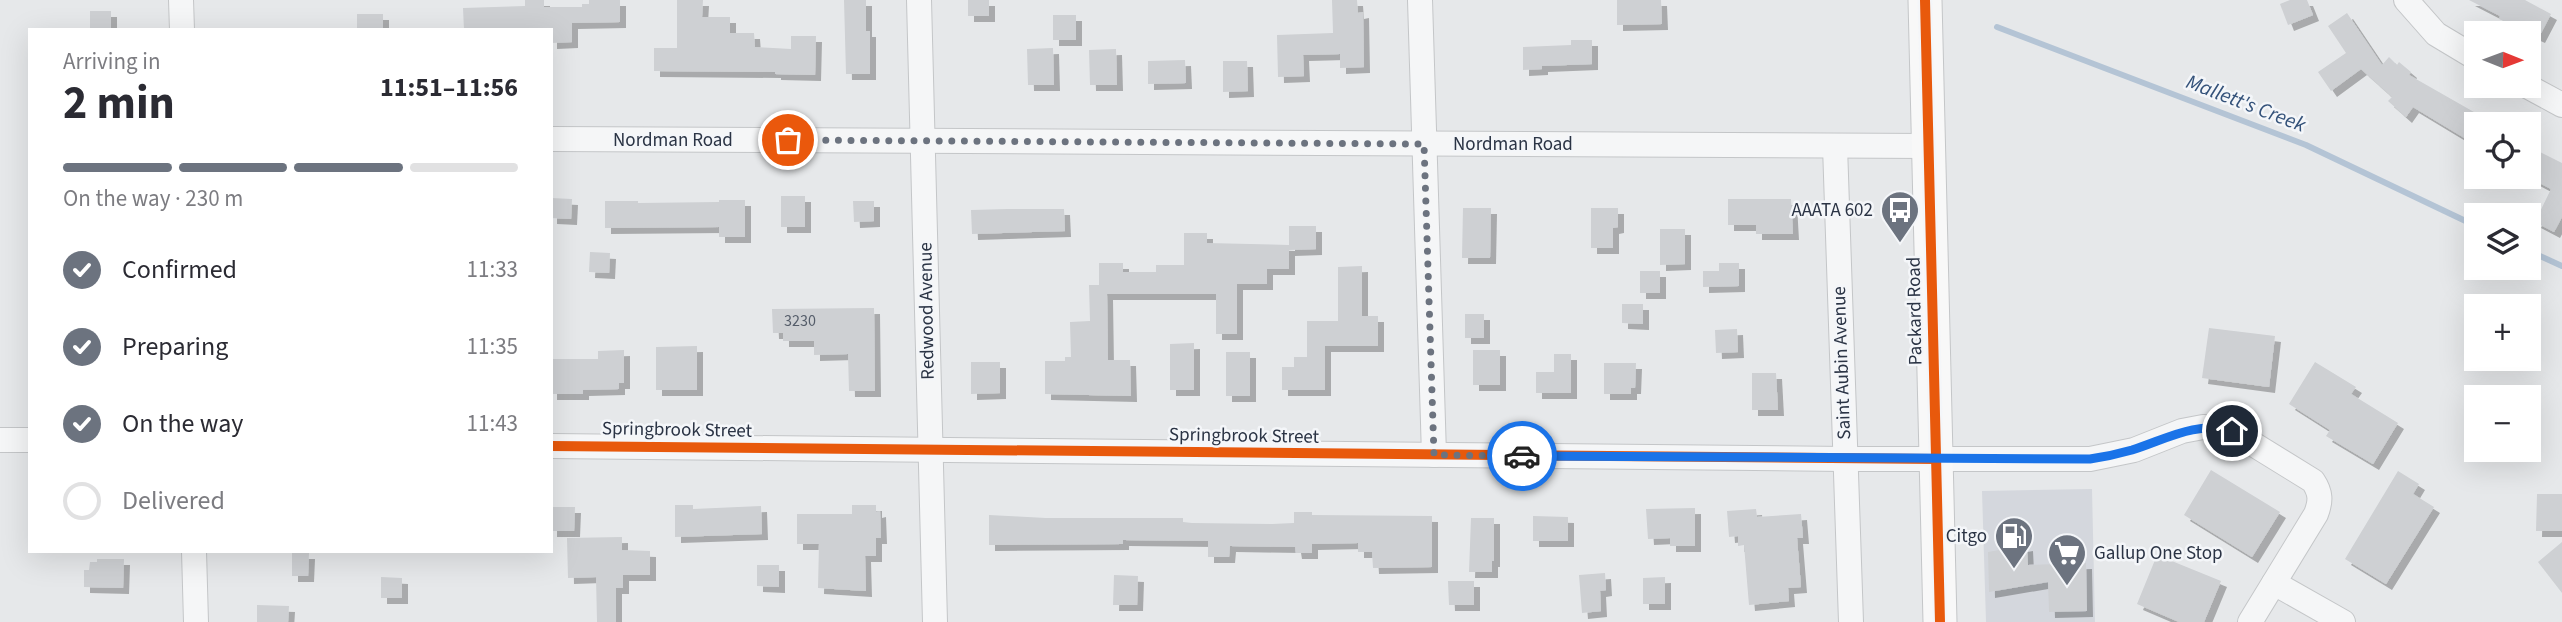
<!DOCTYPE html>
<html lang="en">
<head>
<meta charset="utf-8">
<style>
  :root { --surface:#fff; --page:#f7f7f7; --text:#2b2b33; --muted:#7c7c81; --line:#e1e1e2; --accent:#6c737f }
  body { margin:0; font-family:"Source Sans 3",sans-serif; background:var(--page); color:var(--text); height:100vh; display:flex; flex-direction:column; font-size:26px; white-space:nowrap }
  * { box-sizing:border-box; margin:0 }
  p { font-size:23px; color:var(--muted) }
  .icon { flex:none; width:38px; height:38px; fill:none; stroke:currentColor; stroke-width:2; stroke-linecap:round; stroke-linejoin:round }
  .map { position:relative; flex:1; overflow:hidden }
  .sheet { position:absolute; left:28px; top:28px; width:525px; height:525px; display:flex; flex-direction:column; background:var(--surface); border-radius:0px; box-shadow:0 7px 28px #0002 }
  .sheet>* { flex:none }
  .needle { width:46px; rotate:91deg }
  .tools { position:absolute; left:2464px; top:21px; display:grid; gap:14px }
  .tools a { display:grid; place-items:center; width:77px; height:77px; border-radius:0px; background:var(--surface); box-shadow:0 7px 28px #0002; font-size:35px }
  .pin { position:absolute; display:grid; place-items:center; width:60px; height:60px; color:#fff; margin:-30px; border:4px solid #fff; border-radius:50%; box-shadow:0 2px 7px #0007 }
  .courier { position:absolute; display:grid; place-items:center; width:70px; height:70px; margin:-35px; border:5px solid #1a73e8; border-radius:50%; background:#fff; color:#222; box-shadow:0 2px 9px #0007 }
  .summary em { font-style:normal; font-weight:700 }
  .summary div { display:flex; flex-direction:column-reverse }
  .summary { display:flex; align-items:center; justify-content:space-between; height:119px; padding:0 35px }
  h1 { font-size:46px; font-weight:700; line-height:52px }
  .bar { display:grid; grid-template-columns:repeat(4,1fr); gap:10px 7px; align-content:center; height:84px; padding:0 35px }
  .bar i { height:9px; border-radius:5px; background:var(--line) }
  .bar .active { background:var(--accent) }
  .bar p { grid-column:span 4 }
  ol { padding:0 35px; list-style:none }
  li { display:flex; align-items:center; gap:21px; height:77px }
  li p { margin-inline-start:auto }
  li .icon { padding:7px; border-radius:50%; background:var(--accent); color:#fff; stroke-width:4 }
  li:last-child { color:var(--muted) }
  li i { width:38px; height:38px; border:4px solid var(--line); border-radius:50% }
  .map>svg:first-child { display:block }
</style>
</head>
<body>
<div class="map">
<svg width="2562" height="622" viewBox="0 0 2562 622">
  <defs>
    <filter id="shadow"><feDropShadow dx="6" dy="6" stdDeviation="0" flood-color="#0004"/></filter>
  </defs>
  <rect width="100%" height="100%" fill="#e6e8ea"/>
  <path fill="#d4d7dd" d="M 2092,489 L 2095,622 L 1986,622 L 1982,491 Z"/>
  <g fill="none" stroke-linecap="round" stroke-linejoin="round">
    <g stroke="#b4c4d5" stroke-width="6">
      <path d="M 1997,27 L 2306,145 L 2476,226"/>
      <path d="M 2529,251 L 2562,266"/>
    </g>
  </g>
  <g fill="#ced0d3" filter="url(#shadow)">
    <path d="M 525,0 L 544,0 L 544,7 L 582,7 L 582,4 L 589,4 L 589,0 L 620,0 L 620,22 L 572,23 L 572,42 L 551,43 L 551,30 L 464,30 L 463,8 L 525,6 Z"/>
    <path d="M 677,0 L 703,0 L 702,17 L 730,17 L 730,33 L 754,33 L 755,47 L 791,49 L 791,36 L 816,36 L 815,75 L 775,74 L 775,72 L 654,71 L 654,48 L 677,48 Z"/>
    <path d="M 844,0 L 866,0 L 866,31 L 870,31 L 870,74 L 846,74 Z"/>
    <rect x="968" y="0" width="21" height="16"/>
    <path d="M 1332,0 L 1357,0 L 1358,13 L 1363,12 L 1364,67 L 1340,68 L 1340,54 L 1303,55 L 1304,76 L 1278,77 L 1277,35 L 1333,33 Z"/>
    <path d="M 1617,0 L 1661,0 L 1662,24 L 1617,25 Z"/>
    <path d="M 2290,0 L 2307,0 L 2313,15 L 2288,25 L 2280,4 Z"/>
    <path d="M 2469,0 L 2525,0 L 2551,14 L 2539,37 L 2499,19 L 2500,16 Z"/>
    <rect x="90" y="11" width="21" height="19"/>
    <path d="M 2347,13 L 2382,65 L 2389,57 L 2397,65 L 2399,62 L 2411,72 L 2409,75 L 2495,124 L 2476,124 L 2476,145 L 2413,107 L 2406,117 L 2388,101 L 2392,97 L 2361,69 L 2331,91 L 2318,72 L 2346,53 L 2328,26 Z"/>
    <rect x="357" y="14" width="26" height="16"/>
    <rect x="1053" y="15" width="23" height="25"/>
    <path d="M 1571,40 L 1592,40 L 1592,64 L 1542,66 L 1542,69 L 1523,70 L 1523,47 L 1571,45 Z"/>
    <path d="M 1053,48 L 1054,85 L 1028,85 L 1027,49 Z"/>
    <path d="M 1116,49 L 1117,85 L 1090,85 L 1089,50 Z"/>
    <path d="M 1185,60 L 1186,83 L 1148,84 L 1148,61 Z"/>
    <path d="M 1223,61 L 1247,61 L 1248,91 L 1223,92 Z"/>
    <path d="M 2540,152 L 2562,163 L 2562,217 L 2554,232 L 2535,222 L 2551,189 L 2528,177 Z"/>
    <rect x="781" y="196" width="24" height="31"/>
    <path d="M 551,198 L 572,199 L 571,219 L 551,218 Z"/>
    <path d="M 1728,199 L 1791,199 L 1793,234 L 1756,234 L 1756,225 L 1728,225 Z"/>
    <path d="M 719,200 L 745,200 L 745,237 L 719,237 L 719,227 L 605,228 L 605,201 L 638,201 L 638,203 L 719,202 Z"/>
    <path d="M 853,201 L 874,201 L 874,221 L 854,222 Z"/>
    <path d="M 1463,208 L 1491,208 L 1490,258 L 1462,258 Z"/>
    <path d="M 1591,208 L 1618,208 L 1618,227 L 1613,228 L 1613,248 L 1591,248 Z"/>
    <path d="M 1008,209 L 1064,209 L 1065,231 L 972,234 L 971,210 Z"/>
    <path d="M 1289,226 L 1316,226 L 1316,249 L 1289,250 L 1289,269 L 1267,269 L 1267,284 L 1237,284 L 1237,334 L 1216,334 L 1216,294 L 1107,294 L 1108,360 L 1130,360 L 1131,396 L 1045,394 L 1045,361 L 1065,361 L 1065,357 L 1071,357 L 1070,322 L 1090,321 L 1089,285 L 1099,285 L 1099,263 L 1123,263 L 1123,272 L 1156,272 L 1156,265 L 1184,265 L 1184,233 L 1207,233 L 1207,243 L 1289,245 Z"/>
    <path d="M 1660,229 L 1685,229 L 1685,264 L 1660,265 Z"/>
    <path d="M 590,252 L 610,253 L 609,273 L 589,272 Z"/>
    <path d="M 1719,263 L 1739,263 L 1739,286 L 1703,287 L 1703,271 L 1719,271 Z"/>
    <path d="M 1362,266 L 1362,316 L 1378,316 L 1378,346 L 1325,346 L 1325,390 L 1282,390 L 1282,367 L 1294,367 L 1294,357 L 1307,357 L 1307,321 L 1338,321 L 1338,267 Z"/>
    <rect x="1640" y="271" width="20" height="22"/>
    <path d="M 1622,304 L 1643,304 L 1643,324 L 1622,323 Z"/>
    <path d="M 874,308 L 875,391 L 849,391 L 848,354 L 814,355 L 814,341 L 783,341 L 783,333 L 773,333 L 772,309 Z"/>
    <rect x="1465" y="314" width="19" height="24"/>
    <path d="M 2209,328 L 2275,336 L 2269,387 L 2202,378 Z"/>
    <path d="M 1737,329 L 1738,352 L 1716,353 L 1715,330 Z"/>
    <path d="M 1194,343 L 1194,390 L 1170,390 L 1170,344 Z"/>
    <path d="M 697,346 L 697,390 L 656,390 L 656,347 Z"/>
    <path d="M 624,350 L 624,383 L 619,383 L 619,389 L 583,390 L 583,394 L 551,394 L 551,359 L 598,359 L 598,351 Z"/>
    <rect x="1473" y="350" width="27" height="35"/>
    <rect x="1226" y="352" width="24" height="44"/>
    <path d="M 1554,354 L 1571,354 L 1571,393 L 1536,393 L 1536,372 L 1554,372 Z"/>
    <path d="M 971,362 L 1000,362 L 1000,393 L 971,394 Z"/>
    <path d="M 2315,362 L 2356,387 L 2351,394 L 2398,423 L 2373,464 L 2326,436 L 2330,430 L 2289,404 Z"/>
    <path d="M 1604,363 L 1636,363 L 1635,388 L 1631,388 L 1631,394 L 1604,394 Z"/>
    <path d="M 1752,373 L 1776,373 L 1778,410 L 1752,410 Z"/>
    <path d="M 2211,470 L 2280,512 L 2252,557 L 2184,515 Z"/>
    <path d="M 2398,471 L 2419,484 L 2413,494 L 2434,507 L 2386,584 L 2345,559 Z"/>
    <path d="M 2537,494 L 2562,494 L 2562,531 L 2536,531 Z"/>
    <path d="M 675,505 L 693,505 L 693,509 L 761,506 L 762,534 L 675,537 Z"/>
    <path d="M 852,505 L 876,505 L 876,512 L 880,511 L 881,538 L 876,538 L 876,556 L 865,556 L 866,591 L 818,588 L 819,544 L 797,544 L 797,514 L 852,514 Z"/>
    <path d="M 551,507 L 575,507 L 574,531 L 551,531 Z"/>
    <path d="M 1695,508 L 1695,546 L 1670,546 L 1670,538 L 1648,539 L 1646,509 Z"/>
    <path d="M 1756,509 L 1757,517 L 1801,514 L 1803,538 L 1797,538 L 1801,587 L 1788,588 L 1789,601 L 1749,605 L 1744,545 L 1738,546 L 1738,536 L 1729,537 L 1727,511 Z"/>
    <path d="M 1294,512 L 1312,512 L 1312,515 L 1432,516 L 1432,567 L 1373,568 L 1372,552 L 1358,552 L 1358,543 L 1312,544 L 1312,553 L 1296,553 L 1295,547 L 1230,546 L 1229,557 L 1208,557 L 1208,541 L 1123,540 L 1123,544 L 989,545 L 989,515 L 1046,518 L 1183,518 L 1183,522 L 1192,523 L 1272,524 L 1294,523 Z"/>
    <path d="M 1533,516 L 1568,517 L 1568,541 L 1533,541 Z"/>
    <path d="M 1471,518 L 1494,518 L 1494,561 L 1492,561 L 1492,572 L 1469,572 Z"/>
    <path d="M 622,537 L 622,550 L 650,551 L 650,575 L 623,575 L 623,588 L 616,588 L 616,622 L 597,622 L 596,577 L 568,578 L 567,538 Z"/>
    <path d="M 2562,542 L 2562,593 L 2538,562 Z"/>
    <path d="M 2027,545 L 2028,565 L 2086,563 L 2087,611 L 2049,612 L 2048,582 L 1989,592 L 1988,552 Z"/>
    <path d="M 292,553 L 309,553 L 308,576 L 292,576 Z"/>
    <path d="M 2157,555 L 2221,581 L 2204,622 L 2179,622 L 2137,604 Z"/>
    <path d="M 97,559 L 124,559 L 123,588 L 84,587 L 84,570 L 89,570 L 90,562 L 97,562 Z"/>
    <path d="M 757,565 L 779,565 L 779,587 L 757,586 Z"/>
    <path d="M 1605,573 L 1606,590 L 1600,591 L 1601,611 L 1582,613 L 1579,575 Z"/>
    <path d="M 1114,575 L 1138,576 L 1137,605 L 1113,605 Z"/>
    <path d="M 381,577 L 402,578 L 402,598 L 381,598 Z"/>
    <path d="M 1665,577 L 1665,604 L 1643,604 L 1643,578 Z"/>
    <path d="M 1448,581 L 1474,581 L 1474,605 L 1449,605 Z"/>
    <path d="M 257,605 L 289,606 L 288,622 L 257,622 Z"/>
  </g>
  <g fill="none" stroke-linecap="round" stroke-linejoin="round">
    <defs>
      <g id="minor">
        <path d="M 181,0 L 182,30"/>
        <path d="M 919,0 L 935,622"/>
        <path d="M 1420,0 L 1434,455"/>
        <path d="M 2406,0 L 2436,34 L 2476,58"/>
        <path d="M 2527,86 L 2562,105"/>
        <path d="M 551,139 L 1929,146"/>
        <path d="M 1835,146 L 1851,622"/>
        <path d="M 0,440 L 30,440"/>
        <path d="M 551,446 L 1845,459 L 2090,459 L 2134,450 L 2182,431 L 2203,427 L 2232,431 L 2313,481 C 2321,493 2321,501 2316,514 L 2250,622"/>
        <path d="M 194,551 L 196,622"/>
        <path d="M 2274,583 L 2343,622"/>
      </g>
      <path id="secondary" d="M 1925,0 L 1940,622"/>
    </defs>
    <use href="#minor" stroke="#c4c6c8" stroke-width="26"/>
    <use href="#secondary" stroke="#c4c6c8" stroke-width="35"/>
    <use href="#minor" stroke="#f5f6f7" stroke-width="24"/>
    <use href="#secondary" stroke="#f8f8f8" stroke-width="33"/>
    <defs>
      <g id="cycleway">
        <path d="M 1925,0 L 1940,622"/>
        <path d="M 551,446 L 1936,459"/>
      </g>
    </defs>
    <use href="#cycleway" stroke="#f4f6f9" stroke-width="15"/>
    <use href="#cycleway" stroke="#e8590c" stroke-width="10"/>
  </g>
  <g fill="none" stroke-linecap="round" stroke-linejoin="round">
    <path stroke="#6c737f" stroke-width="7" stroke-dasharray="0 12.6" d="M 788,140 L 1424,144 L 1434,455 L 1522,456"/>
    <path stroke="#1a73e8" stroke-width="9" d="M 1522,456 L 2090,459 C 2104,457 2118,454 2132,450 C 2167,439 2195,421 2232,431"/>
  </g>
  <defs>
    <symbol id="bus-pin" viewBox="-11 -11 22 30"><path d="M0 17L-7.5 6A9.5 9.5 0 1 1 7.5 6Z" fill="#6c737f" stroke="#f4f6f9"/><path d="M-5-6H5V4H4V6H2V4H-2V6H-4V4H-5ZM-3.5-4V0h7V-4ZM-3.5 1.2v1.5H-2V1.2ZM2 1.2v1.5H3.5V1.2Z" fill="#fff"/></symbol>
    <symbol id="fuel-pin" viewBox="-11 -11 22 30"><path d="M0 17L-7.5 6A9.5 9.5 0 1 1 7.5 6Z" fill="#6c737f" stroke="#f4f6f9"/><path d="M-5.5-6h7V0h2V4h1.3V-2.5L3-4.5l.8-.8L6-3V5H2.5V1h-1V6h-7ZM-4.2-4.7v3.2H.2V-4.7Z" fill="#fff"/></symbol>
    <symbol id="supermarket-pin" viewBox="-11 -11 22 30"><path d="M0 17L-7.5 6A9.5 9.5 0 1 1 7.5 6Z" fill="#6c737f" stroke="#f4f6f9"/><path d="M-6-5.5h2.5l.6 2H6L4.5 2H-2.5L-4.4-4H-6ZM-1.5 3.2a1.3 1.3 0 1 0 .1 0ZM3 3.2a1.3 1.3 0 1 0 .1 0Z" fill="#fff"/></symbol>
  </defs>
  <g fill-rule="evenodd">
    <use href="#bus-pin" x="1878" y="188" width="44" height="60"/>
    <use href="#fuel-pin" x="1992" y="514" width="44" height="60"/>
    <use href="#supermarket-pin" x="2045" y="531" width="44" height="60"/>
  </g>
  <g text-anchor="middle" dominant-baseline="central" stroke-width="5" stroke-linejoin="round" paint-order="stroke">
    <g font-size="16" fill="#545c69">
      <text x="800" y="321">3230</text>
    </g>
    <g font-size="19" fill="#2b3445" stroke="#f4f6f9">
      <text x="673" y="140">Nordman Road</text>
      <text x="1513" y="144">Nordman Road</text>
      <text transform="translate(927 311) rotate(-91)">Redwood Avenue</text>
      <text transform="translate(1915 311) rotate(-91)">Packard Road</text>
      <text transform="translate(1842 363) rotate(-92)">Saint Aubin Avenue</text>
      <text transform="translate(677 430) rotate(1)">Springbrook Street</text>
      <text transform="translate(1244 436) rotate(1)">Springbrook Street</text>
    </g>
    <g font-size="19" fill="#2b3445" stroke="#f4f6f9" text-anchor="end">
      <text x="1873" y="210">AAATA 602</text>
      <text x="1987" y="536">Citgo</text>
      <text x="2094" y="553" text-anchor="start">Gallup One Stop</text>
    </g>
    <g font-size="21" font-style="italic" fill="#34527a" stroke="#f4f6f9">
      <text transform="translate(2246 103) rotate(21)">Mallett's Creek</text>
    </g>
  </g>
</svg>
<div class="tools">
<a><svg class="needle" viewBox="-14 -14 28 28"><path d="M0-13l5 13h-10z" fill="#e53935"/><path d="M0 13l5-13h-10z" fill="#7c7c81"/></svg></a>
<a><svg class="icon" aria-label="locate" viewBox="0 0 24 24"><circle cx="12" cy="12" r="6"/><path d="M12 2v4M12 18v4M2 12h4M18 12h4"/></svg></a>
<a><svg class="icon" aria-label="layers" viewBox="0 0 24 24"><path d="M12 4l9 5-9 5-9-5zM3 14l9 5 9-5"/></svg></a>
<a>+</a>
<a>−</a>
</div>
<div class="pin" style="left:788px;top:140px;background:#ea580c"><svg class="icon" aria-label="bag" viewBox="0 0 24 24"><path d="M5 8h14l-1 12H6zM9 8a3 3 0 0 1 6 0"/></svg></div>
<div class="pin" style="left:2232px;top:431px;background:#1f2937"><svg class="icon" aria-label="home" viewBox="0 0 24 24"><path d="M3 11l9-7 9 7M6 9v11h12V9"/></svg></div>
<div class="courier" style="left:1522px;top:456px"><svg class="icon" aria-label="car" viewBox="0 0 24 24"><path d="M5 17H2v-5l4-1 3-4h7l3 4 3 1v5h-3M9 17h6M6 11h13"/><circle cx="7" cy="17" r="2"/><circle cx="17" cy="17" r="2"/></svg></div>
<section class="sheet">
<div class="summary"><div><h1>2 min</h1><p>Arriving in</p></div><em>11:51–11:56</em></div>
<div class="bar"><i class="active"></i><i class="active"></i><i class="active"></i><i></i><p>On the way · 230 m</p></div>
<ol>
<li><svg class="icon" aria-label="check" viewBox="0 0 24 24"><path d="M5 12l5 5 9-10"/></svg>Confirmed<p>11:33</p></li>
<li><svg class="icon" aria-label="check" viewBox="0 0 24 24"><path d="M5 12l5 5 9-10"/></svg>Preparing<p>11:35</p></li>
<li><svg class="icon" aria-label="check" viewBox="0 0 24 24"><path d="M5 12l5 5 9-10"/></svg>On the way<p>11:43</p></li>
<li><i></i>Delivered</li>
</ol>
</section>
</div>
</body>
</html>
